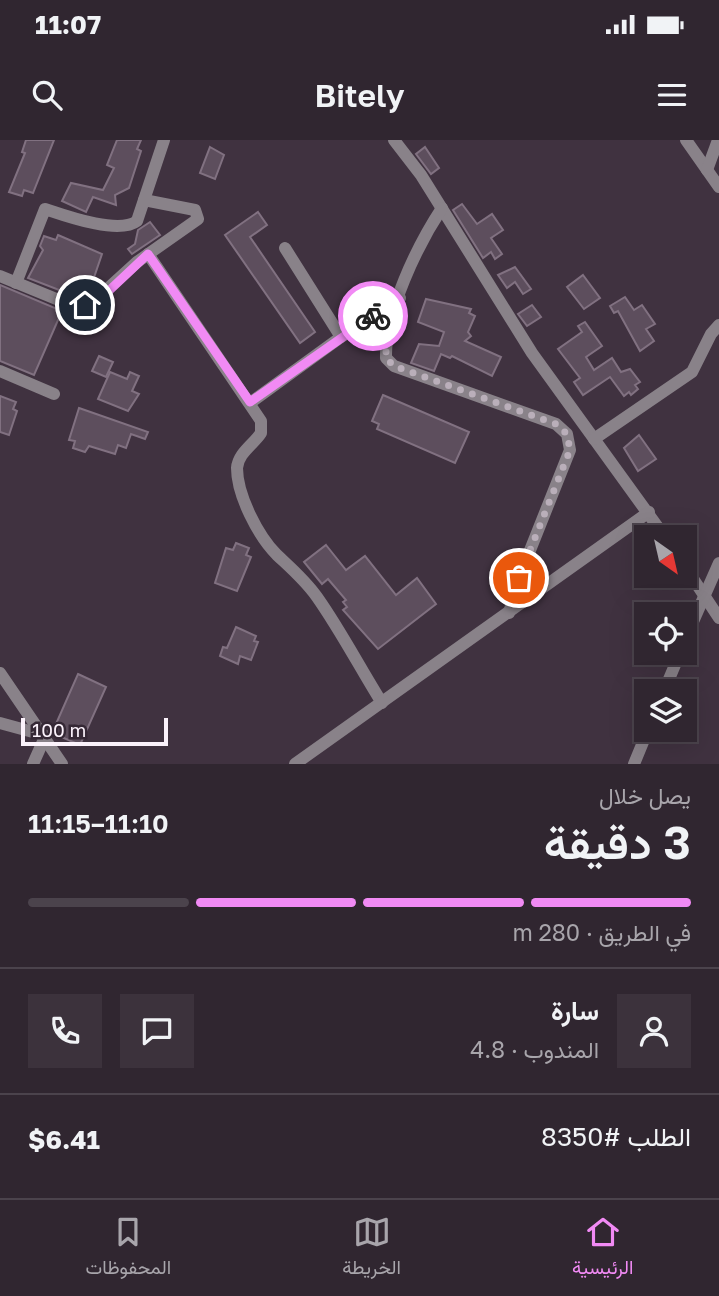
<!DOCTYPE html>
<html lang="ar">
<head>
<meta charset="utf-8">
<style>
  :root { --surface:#302630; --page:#3c323c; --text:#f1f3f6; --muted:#a8a5ab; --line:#4b434c; --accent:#f18af4 }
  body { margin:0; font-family:"Golos Text",Vazirmatn,sans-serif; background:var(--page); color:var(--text); direction:rtl; height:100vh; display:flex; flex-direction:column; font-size:26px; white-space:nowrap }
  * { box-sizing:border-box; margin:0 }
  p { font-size:23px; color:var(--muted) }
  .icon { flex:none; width:38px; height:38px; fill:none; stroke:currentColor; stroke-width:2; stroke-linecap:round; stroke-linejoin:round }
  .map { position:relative; height:624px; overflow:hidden; direction:ltr }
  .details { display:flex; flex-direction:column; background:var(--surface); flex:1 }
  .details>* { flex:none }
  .needle { width:46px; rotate:146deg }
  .buttons { position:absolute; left:634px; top:385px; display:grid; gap:14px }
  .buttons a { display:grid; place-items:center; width:63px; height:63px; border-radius:0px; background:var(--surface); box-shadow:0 7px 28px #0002,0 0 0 2px var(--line); font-size:35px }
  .scale { position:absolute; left:21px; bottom:18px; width:147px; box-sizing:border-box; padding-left:7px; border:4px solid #fbf2fb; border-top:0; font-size:19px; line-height:24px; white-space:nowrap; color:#fbf2fb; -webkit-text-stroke:5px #352835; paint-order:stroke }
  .pin { position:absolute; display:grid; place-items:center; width:60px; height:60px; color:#fff; margin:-30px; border:4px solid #fff; border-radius:50%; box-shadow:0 2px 7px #0007 }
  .courier { position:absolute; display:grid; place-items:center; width:70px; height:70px; margin:-35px; border:5px solid #f18af4; border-radius:50%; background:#fff; color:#222; box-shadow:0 2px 9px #0007 }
  .summary em { font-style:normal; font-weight:600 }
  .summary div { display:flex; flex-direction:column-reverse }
  .summary { display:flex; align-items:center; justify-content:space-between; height:119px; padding:0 28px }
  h1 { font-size:46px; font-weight:600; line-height:52px }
  .bar { display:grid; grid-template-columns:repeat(4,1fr); gap:10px 7px; align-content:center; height:84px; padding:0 28px }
  .bar i { height:9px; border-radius:5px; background:var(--line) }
  .bar .current { background:var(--accent) }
  .bar p { grid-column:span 4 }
  .line { display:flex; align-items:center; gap:18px; padding:0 28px; border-top:2px solid var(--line) }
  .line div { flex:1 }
  .round { display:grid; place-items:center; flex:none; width:74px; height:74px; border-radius:0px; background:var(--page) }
  .status { display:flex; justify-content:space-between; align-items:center; height:49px; padding:0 35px; background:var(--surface); direction:ltr }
  .status svg { height:19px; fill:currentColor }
  header { display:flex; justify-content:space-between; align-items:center; height:91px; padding:0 28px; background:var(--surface); font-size:32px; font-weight:600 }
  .menu { display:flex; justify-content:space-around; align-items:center; height:98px; border-top:2px solid var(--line); background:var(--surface); font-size:19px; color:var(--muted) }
  .menu a { display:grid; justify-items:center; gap:4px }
  .menu .current { color:var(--accent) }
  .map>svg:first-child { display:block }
</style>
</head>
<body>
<div class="status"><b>11:07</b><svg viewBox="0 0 49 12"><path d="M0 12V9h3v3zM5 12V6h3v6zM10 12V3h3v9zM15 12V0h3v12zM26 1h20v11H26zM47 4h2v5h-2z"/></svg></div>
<header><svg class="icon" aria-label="menu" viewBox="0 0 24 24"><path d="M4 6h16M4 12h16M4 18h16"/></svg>Bitely<svg class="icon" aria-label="search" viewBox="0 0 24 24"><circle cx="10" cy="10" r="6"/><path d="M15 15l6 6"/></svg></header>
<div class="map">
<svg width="719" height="624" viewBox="0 0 719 624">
  <rect width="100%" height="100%" fill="#403240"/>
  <g fill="#5d4e5d" stroke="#817181" stroke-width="2">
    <path d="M 26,0 L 54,0 L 33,53 L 24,50 L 22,56 L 9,52 L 25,13 L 22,12 Z"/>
    <path d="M 117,0 L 141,0 L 137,9 L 141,11 L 129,48 L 115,55 L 116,65 L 93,57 L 86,72 L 62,61 L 71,43 L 103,50 L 114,28 L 107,25 Z"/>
    <path d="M 210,7 L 224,15 L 215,39 L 200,33 Z"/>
    <path d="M 425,7 L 439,28 L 431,34 L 416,14 Z"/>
    <path d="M 462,64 L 477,84 L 492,74 L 503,90 L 491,98 L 502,114 L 495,119 L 491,112 L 483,118 L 453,70 Z"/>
    <path d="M 258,72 L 267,85 L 250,97 L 315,192 L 300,203 L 225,95 Z"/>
    <path d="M 150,82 L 160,95 L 132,114 L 128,109 L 135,104 L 138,90 Z"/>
    <path d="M 58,95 L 102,114 L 88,155 L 72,155 L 28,138 L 43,110 L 40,106 L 44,96 L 56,100 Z"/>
    <path d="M 515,127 L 531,149 L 523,154 L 515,142 L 507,148 L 498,135 Z"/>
    <path d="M 583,135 L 600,158 L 584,169 L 567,147 Z"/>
    <path d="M 0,145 L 62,171 L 34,235 L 0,221 Z"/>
    <path d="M 625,157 L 634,170 L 642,165 L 655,184 L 646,189 L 654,201 L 640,211 L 618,171 L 614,173 L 610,166 Z"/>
    <path d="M 426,159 L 471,169 L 469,173 L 475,176 L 468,192 L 471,196 L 465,201 L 501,217 L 492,236 L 452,216 L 450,218 L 441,214 L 434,231 L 411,223 L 419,204 L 439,206 L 444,192 L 418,182 Z"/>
    <path d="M 532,165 L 541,177 L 527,186 L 518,174 Z"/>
    <path d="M 585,182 L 602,206 L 586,217 L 594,230 L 612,218 L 621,232 L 630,229 L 640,242 L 635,245 L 638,249 L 631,255 L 629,252 L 624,256 L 610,237 L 583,255 L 574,242 L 580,238 L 558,209 L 582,192 L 578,186 Z"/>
    <path d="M 99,216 L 113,222 L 106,237 L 92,231 Z"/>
    <path d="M 110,232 L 127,239 L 130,232 L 139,236 L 132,251 L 139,254 L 128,271 L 98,259 Z"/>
    <path d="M 383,255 L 469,292 L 455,323 L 377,289 L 379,284 L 372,281 Z"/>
    <path d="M 0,256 L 16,262 L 13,269 L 17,271 L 9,295 L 0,292 Z"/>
    <path d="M 79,268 L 148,292 L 145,299 L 131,294 L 126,308 L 118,305 L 115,314 L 89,306 L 85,312 L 73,308 L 75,301 L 69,300 Z"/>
    <path d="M 639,295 L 656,319 L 638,331 L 624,308 Z"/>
    <path d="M 236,403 L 249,408 L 246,415 L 251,417 L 237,451 L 215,443 L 226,408 L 233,410 Z"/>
    <path d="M 326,405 L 346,430 L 365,416 L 396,455 L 417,438 L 436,464 L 378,509 L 343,470 L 347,467 L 343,462 L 346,460 L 328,439 L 322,444 L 304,422 Z"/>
    <path d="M 236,487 L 256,496 L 254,501 L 258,502 L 251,520 L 240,516 L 238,524 L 220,516 L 223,507 L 227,508 Z"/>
    <path d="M 78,534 L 106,547 L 80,605 L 52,593 Z"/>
  </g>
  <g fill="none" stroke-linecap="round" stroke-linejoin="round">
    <g stroke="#898289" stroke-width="12">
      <path d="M 394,0 L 421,35 L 532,213 L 665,397"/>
      <path d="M 686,0 L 719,47"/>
      <path d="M 707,30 L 718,0"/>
      <path d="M 442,68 C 417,106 385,172 386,218 L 394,226 L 556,284 L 567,294 L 570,310 L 519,438 L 509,473"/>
      <path d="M 148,114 L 261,281 L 261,293 C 254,304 238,313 237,328 C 237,355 258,396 277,415 C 292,429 305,440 317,457 C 341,491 360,528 382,563"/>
      <path d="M 0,136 L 71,165 L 92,163 L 137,122 L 198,79 L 195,70 L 144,60"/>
      <path d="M 16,143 L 45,69 C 66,76 119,95 137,81 L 164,0"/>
      <path d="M 341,197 L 400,158"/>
      <path d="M 0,231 L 54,254"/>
      <path d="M 250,263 L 341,197 L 285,108"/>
      <path d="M 594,299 L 692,232 L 711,194 L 719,185"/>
      <path d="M 684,425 L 719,478"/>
      <path d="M 684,502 L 719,423"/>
      <path d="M 0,533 L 62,624"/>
      <path d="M 664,551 L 680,513"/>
      <path d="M 0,583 L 44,595"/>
      <path d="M 33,624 L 45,597"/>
      <path d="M 295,624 L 649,372"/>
      <path d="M 634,624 L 648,590"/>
    </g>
  </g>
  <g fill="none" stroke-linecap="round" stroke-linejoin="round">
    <path stroke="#baafba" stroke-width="7" stroke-dasharray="0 12.6" d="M 373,176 L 400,158 L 386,204 L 386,218 L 394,226 L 556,284 L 567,294 L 570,310 L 519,438"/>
    <path stroke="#f18af4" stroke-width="9" d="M 85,165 L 98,161 L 148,114 L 250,262 L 373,176"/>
  </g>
</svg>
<div class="buttons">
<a><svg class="needle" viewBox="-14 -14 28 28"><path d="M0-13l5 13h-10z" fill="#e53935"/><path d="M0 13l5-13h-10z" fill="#a8a5ab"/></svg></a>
<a><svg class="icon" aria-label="locate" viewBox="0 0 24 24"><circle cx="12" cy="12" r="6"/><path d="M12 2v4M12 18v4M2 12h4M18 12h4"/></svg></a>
<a><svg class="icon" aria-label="layers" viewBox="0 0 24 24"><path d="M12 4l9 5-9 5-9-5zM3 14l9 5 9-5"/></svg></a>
</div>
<div class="scale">100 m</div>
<div class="pin" style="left:519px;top:438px;background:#ea580c"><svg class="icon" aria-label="bag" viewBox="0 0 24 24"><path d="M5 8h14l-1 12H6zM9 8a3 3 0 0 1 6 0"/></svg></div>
<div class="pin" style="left:85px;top:165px;background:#1f2937"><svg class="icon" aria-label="home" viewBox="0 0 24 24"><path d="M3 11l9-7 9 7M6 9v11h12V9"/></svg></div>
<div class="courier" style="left:373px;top:176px"><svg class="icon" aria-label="bike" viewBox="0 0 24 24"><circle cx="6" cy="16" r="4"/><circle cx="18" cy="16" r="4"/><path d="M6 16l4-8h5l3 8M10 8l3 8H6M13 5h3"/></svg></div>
</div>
<section class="details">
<div class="summary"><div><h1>3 دقيقة</h1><p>يصل خلال</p></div><em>11:10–11:15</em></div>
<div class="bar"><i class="current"></i><i class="current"></i><i class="current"></i><i></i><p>في الطريق · 280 m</p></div>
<div class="line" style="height:126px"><a class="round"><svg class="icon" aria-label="person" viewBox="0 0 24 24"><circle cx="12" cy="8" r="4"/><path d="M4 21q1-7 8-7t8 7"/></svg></a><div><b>سارة</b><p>المندوب · 4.8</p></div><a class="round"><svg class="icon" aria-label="chat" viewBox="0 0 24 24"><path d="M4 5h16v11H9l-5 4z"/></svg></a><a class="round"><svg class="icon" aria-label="phone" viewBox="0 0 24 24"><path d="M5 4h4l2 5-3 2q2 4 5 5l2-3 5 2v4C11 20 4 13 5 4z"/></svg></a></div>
<div class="line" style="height:91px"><div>الطلب #8350</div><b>$6.41</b></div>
</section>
<nav class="menu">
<a class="current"><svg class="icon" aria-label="home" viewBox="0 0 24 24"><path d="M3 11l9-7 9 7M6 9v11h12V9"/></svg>الرئيسية</a>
<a><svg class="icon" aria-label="map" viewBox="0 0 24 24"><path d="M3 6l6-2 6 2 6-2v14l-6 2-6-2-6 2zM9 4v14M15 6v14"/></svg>الخريطة</a>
<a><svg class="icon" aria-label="saved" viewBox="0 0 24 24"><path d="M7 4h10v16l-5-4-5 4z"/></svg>المحفوظات</a>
</nav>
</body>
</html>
